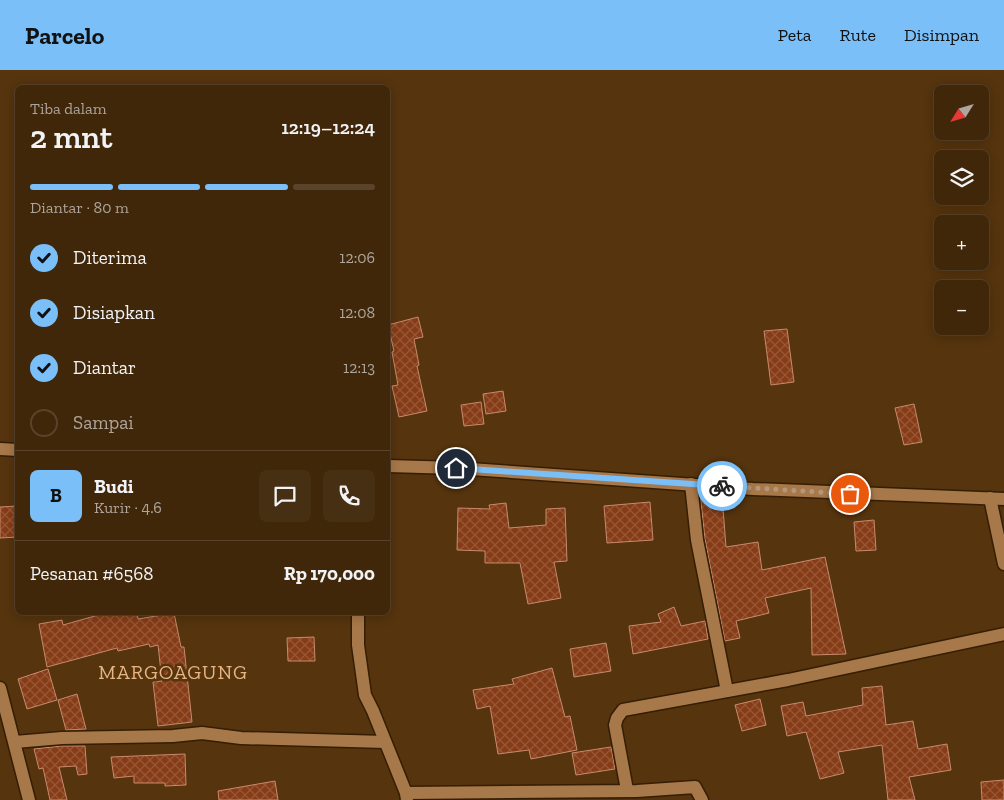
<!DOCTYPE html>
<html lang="id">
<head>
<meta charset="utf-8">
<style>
  :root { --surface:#40270a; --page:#472f13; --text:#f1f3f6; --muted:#aea59c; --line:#59442b; --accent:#7abff8 }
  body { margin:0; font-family:"Zilla Slab",serif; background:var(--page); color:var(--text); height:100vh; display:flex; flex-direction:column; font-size:19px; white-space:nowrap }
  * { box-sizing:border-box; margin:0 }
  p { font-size:16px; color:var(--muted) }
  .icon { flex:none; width:28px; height:28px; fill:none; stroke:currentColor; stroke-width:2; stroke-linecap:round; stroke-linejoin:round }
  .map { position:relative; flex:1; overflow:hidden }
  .side { position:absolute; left:15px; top:15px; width:375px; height:530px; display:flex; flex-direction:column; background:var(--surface); border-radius:8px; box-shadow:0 2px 12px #0003,0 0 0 1px var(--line) }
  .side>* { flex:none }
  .needle { width:32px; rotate:233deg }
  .fabs { position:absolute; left:934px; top:15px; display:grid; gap:10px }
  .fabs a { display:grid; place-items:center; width:55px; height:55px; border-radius:8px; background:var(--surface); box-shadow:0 2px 12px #0003,0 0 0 1px var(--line); font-size:25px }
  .pin { position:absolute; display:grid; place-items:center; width:42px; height:42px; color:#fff; margin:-21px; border:2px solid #fff; border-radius:50%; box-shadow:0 1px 5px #0007 }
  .courier { position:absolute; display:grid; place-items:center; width:50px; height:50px; margin:-25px; border:4px solid #7abff8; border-radius:50%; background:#fff; color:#222; box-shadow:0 1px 6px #0007 }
  .overview em { font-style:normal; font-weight:600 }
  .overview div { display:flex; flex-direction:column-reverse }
  .overview { display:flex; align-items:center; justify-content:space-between; height:85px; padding:0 15px }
  h1 { font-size:32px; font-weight:600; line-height:38px }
  .bar { display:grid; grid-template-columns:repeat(4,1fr); gap:8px 5px; align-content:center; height:60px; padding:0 15px }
  .bar i { height:6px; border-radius:4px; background:var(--line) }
  .bar .on { background:var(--accent) }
  .bar p { grid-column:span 4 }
  .line { display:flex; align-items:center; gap:12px; padding:0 15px; border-top:1px solid var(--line) }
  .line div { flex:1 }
  .round { display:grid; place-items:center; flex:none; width:52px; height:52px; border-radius:8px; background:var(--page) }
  ol { padding:0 15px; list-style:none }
  li { display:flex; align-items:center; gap:15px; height:55px }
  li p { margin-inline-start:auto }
  li .icon { padding:5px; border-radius:50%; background:var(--accent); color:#111; stroke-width:4 }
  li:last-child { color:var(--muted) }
  li i { width:28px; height:28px; border:2px solid var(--line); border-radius:50% }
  header { display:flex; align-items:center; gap:30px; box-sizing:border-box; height:70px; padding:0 25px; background:var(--accent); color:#111 }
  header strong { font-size:24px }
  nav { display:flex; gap:28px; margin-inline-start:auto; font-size:18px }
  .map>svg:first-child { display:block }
</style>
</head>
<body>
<header>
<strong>Parcelo</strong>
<nav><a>Peta</a><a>Rute</a><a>Disimpan</a></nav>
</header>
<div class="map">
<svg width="1004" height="730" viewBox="0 0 1004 730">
  <defs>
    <pattern id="building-cross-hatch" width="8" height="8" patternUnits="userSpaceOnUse" patternTransform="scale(1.25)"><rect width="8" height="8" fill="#863c16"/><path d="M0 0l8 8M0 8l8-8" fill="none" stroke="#975736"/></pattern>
  </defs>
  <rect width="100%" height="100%" fill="#55340e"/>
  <g fill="url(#building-cross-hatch)" stroke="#c88a6e">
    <path d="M 418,247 L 423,267 L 414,269 L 419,295 L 417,296 L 427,341 L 399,347 L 392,316 L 398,315 L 392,282 L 394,281 L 388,255 Z"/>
    <path d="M 787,259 L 794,312 L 771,315 L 764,261 Z"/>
    <path d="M 503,321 L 506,341 L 486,344 L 483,324 Z"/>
    <path d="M 481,332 L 484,354 L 464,356 L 461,335 Z"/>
    <path d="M 914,334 L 922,372 L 904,375 L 895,338 Z"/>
    <path d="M 700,423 L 722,425 L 726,477 L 758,472 L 762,500 L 825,487 L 846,584 L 812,585 L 811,518 L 765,528 L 769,543 L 736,551 L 740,568 L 725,571 L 705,469 Z"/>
    <path d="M 650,432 L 653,470 L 607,473 L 604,436 Z"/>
    <path d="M 506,433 L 509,458 L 546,455 L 546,439 L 565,438 L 567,491 L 554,492 L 561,528 L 528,534 L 520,493 L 485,493 L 485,481 L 457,480 L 458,438 L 490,439 L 489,435 Z"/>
    <path d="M 18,436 L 18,467 L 0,468 L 0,437 Z"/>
    <path d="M 874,450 L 876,480 L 856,481 L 854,452 Z"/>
    <path d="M 674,537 L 681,556 L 705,551 L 708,569 L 633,584 L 629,556 L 661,552 L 658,544 Z"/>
    <path d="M 109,542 L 137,542 L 138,549 L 174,543 L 181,577 L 184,577 L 192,652 L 158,656 L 153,612 L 162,611 L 158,575 L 150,577 L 149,574 L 118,581 L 117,578 L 47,597 L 39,554 L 62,550 L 63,555 Z"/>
    <path d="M 314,567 L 315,591 L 288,591 L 287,568 Z"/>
    <path d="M 606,573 L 611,601 L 574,607 L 570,579 Z"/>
    <path d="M 552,598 L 565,647 L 570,646 L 577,680 L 531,689 L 529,680 L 498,684 L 490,636 L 477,639 L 473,620 L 514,614 L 512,609 Z"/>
    <path d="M 48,599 L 57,630 L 27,639 L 18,609 Z"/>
    <path d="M 882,616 L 886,655 L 913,651 L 918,679 L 947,674 L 951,700 L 909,707 L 915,730 L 888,730 L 882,675 L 838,682 L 844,703 L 820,709 L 806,662 L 787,666 L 781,636 L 803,632 L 806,646 L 863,635 L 862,618 Z"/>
    <path d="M 77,624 L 86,659 L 66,660 L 58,630 Z"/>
    <path d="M 760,629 L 766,655 L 742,661 L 735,635 Z"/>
    <path d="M 62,676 L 85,676 L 87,704 L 78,705 L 76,696 L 59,697 L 67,730 L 50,730 L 43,698 L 39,699 L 34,679 Z"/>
    <path d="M 611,677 L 615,699 L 576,705 L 572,683 Z"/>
    <path d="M 185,684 L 186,715 L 165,716 L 165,713 L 134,713 L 134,706 L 114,708 L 111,687 Z"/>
    <path d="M 1004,710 L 1004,730 L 982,730 L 981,712 Z"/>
    <path d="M 275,711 L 278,730 L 219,730 L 218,721 Z"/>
  </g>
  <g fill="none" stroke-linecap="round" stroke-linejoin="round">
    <defs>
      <g id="street">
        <path d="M 691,414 L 697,470 L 727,621"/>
        <path d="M 990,428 L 1004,494"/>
        <path d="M 358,542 L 358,575 L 365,625 L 373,641 L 406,723 L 407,730"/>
        <path d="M 0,618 L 29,730"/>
        <path d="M 15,672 L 62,668 L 173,666 L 202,663 L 241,668 L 385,672"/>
        <path d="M 627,720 L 615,655 L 617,648 L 623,640 L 788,610 L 1004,564"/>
        <path d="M 406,723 L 637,721 L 695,717 L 702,730"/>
      </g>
      <g id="secondary">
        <path d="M 0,379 L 18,380"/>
        <path d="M 388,396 L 456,398 L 753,419 L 1004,429"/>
      </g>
    </defs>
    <use href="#street" stroke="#351e04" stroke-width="15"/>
    <use href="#secondary" stroke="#351e04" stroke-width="15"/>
    <use href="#street" stroke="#a77849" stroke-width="12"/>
    <use href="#secondary" stroke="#a77849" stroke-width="12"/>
  </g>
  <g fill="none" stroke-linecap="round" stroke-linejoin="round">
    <path stroke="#b4977b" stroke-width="5" stroke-dasharray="0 9" d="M 722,416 L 850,424"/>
    <path stroke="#7abff8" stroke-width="6" d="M 456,398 L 722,416"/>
  </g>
  <g text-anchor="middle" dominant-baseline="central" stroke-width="5" stroke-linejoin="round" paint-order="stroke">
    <g font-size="20" letter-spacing="1" fill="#e7b584" stroke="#55340e">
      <text x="173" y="602">MARGOAGUNG</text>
    </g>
  </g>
</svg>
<div class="fabs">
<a><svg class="needle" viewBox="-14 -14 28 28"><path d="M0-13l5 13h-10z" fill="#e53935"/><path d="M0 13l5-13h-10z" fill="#aea59c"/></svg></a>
<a><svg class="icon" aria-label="layers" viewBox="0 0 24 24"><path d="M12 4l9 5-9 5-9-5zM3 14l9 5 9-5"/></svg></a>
<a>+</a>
<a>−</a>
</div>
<div class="pin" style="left:850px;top:424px;background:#ea580c"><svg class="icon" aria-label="bag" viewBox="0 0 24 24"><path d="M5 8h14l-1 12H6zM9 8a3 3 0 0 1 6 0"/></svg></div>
<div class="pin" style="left:456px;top:398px;background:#1f2937"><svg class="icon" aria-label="home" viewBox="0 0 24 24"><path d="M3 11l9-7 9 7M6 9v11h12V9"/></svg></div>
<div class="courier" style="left:722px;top:416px"><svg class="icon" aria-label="bike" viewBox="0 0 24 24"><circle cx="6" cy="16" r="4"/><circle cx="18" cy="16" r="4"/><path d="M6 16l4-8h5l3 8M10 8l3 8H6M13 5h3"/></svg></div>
<section class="side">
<div class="overview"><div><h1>2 mnt</h1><p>Tiba dalam</p></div><em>12:19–12:24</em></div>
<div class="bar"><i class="on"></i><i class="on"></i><i class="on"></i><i></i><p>Diantar · 80 m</p></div>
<ol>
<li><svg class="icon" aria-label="check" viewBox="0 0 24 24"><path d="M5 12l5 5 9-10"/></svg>Diterima<p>12:06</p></li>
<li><svg class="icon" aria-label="check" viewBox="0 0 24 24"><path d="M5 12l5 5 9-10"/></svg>Disiapkan<p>12:08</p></li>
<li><svg class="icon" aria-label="check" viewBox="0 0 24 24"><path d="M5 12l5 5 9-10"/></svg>Diantar<p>12:13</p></li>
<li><i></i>Sampai</li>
</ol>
<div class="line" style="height:90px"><b class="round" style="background:var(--accent);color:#111">B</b><div><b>Budi</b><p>Kurir · 4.6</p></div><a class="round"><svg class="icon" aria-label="chat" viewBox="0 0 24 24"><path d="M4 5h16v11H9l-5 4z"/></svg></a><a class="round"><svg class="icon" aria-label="phone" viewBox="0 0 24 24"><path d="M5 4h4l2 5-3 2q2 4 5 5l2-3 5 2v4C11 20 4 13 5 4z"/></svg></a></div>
<div class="line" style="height:65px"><div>Pesanan #6568</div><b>Rp 170,000</b></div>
</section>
</div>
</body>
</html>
